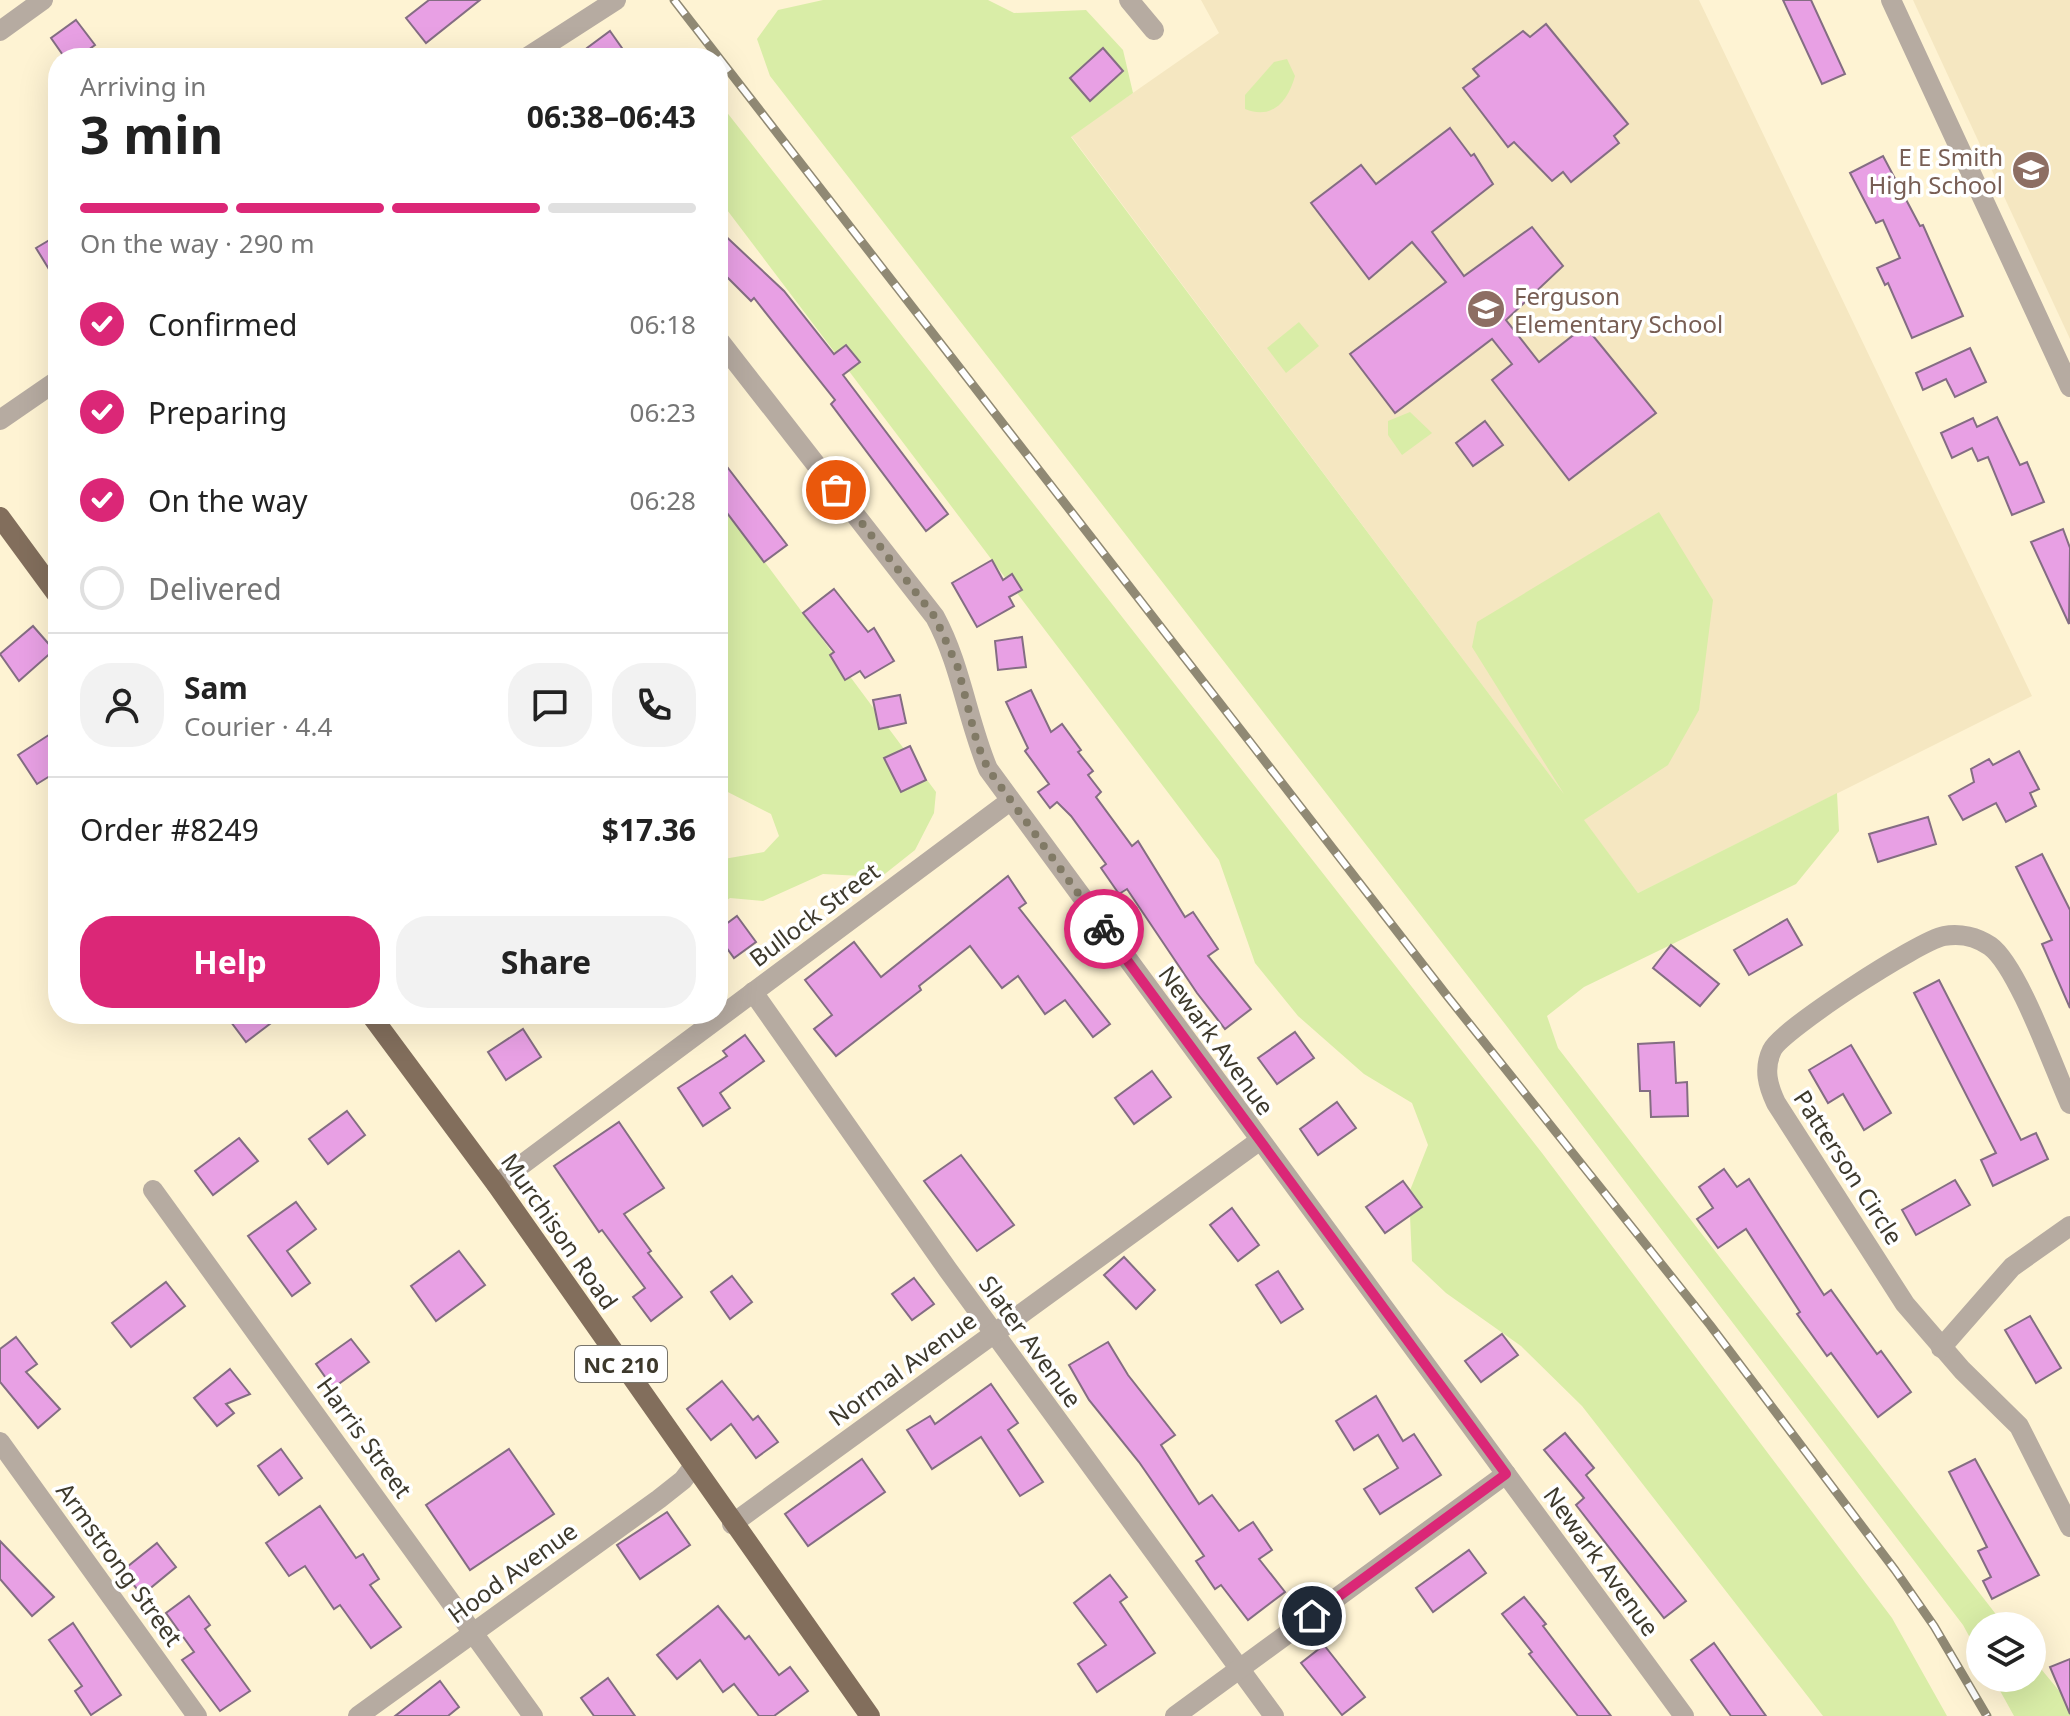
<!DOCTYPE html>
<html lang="en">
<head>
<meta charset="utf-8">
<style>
  :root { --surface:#fff; --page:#f2f2f2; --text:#222; --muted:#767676; --line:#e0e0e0; --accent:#db2777 }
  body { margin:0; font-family:"Noto Sans",sans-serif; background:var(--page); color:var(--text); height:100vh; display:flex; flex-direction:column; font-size:30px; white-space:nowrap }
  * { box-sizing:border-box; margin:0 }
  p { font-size:26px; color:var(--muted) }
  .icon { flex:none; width:44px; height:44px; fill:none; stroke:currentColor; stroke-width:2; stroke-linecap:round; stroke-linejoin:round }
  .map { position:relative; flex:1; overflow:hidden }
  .sheet { position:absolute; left:48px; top:48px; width:680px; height:976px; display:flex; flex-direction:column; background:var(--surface); border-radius:32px; box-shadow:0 8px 32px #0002 }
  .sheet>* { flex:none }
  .buttons { position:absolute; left:1966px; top:1612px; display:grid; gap:16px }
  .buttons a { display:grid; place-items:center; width:80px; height:80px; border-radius:50%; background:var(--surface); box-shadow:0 8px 32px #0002; font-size:40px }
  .pin { position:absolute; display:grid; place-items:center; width:68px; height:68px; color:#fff; margin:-34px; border:4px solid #fff; border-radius:50%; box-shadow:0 2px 8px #0007 }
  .courier { position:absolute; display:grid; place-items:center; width:80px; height:80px; margin:-40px; border:6px solid #db2777; border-radius:50%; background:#fff; color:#222; box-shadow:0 2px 10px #0007 }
  .headline em { font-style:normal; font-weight:700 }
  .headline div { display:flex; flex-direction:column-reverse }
  .headline { display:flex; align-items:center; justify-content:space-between; height:136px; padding:0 32px }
  h1 { font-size:52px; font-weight:700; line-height:60px }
  .bar { display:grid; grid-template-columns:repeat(4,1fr); gap:12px 8px; align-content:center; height:96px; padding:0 32px }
  .bar i { height:10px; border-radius:6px; background:var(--line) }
  .bar .on { background:var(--accent) }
  .bar p { grid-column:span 4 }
  .line { display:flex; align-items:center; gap:20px; padding:0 32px; border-top:2px solid var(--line) }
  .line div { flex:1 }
  .round { display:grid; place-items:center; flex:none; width:84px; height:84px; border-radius:32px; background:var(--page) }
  ol { padding:0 32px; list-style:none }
  li { display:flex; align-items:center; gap:24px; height:88px }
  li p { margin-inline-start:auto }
  li .icon { padding:8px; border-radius:50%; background:var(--accent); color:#fff; stroke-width:4 }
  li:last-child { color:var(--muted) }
  li i { width:44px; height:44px; border:4px solid var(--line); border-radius:50% }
  .cta { display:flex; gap:16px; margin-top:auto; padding:16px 32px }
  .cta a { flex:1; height:92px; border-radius:32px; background:var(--accent); color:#fff; font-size:32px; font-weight:700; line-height:92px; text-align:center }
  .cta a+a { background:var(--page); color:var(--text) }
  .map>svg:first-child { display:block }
</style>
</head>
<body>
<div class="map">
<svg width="2070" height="1716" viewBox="0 0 2070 1716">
  <rect width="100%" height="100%" fill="#fef3d3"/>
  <g fill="#f5e7c1">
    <path d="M 1201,0 L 1699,0 L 2032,696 L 1638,893 L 1071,136 L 1219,33 Z"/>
    <path d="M 1913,0 L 2070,0 L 2070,339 Z"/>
  </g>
  <g fill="#d9eda7">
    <path d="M 823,0 L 988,0 L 1014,13 L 1086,10 L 1123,50 L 1133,93 L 1071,137 L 1564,794 L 1472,647 L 1477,622 L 1659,512 L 1713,600 L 1699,710 L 1668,765 L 1584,820 L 1638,893 L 1837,793 L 1839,831 L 1796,884 L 1584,987 L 1547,1016 L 1558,1048 L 2005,1626 L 1980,1626 L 1980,1656 L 1963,1625 L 1505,1024 L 770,76 L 757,39 L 778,10 Z"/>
    <path d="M 1287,59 L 1295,76 C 1288,101 1273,120 1245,109 L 1245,95 L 1274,62 Z"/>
    <path d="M 718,101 L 1542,1153 L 1892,1618 L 1947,1716 L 1823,1716 L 1582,1406 L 1521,1346 L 1446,1293 L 1412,1261 L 1409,1193 L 1428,1145 L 1412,1103 L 1364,1074 L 1298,1016 L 1255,963 L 1219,860 L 718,198 Z"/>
    <path d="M 1299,322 L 1319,346 L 1286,373 L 1267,348 Z"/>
    <path d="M 1410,412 L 1432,433 L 1402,455 L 1388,435 L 1388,421 Z"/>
    <path d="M 718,499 L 936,792 L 934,813 L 915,850 L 881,877 L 823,874 L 763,901 L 730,898 L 718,906 L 718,860 L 764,852 L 779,836 L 771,814 L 718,787 Z"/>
    <path d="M 2032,1658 L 2070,1704 L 2070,1716 L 2014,1716 L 1993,1678 L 2032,1678 Z"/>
  </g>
  <g fill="#e8a0e4" stroke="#846d83" stroke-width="2">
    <path d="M 429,0 L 480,0 L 426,43 L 406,18 Z"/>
    <path d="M 1783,0 L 1811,0 L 1845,74 L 1822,84 Z"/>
    <path d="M 76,20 L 95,45 L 77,58 L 65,58 L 51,38 Z"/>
    <path d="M 1546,24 L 1628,124 L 1614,136 L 1619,143 L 1571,182 L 1563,172 L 1552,181 L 1514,142 L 1508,147 L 1463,88 L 1479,76 L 1473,69 L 1523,31 L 1530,37 Z"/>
    <path d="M 610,31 L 629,58 L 594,58 L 587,48 Z"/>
    <path d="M 1103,48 L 1123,71 L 1090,101 L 1070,78 Z"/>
    <path d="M 1450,128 L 1471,156 L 1474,154 L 1493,184 L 1432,232 L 1464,276 L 1532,227 L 1563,266 L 1506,320 L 1539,362 L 1585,326 L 1656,413 L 1569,480 L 1492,380 L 1512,364 L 1492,339 L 1395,413 L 1350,354 L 1446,282 L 1412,242 L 1369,279 L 1311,203 L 1361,165 L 1376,184 Z"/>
    <path d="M 1883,156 L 1920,226 L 1923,225 L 1963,316 L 1912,338 L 1888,283 L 1885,285 L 1877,268 L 1900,258 L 1883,220 L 1876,223 L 1850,173 Z"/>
    <path d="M 718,229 L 784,291 L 834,354 L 846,345 L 860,362 L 843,375 L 948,514 L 926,531 L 831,404 L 835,400 L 754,298 L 751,301 L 718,268 Z"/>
    <path d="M 58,235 L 58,284 L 36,248 Z"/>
    <path d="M 1970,348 L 1986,382 L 1955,397 L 1946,379 L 1923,390 L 1916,373 Z"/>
    <path d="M 1997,417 L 2020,465 L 2027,462 L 2044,502 L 2012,515 L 1988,457 L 1978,461 L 1972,448 L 1952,458 L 1941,433 L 1973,418 L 1977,427 Z"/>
    <path d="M 1485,421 L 1503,445 L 1473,466 L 1456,443 Z"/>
    <path d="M 718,455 L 787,545 L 764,562 L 718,501 Z"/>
    <path d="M 2063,529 L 2070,548 L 2069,624 L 2031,542 Z"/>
    <path d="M 992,560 L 1003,580 L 1012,574 L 1022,590 L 1009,597 L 1014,606 L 977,627 L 952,583 Z"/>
    <path d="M 834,589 L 868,632 L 874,628 L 894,661 L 865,678 L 860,671 L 845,680 L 830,655 L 834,652 L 803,613 Z"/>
    <path d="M 33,626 L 54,650 L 19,681 L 0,654 Z"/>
    <path d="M 1022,637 L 1026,667 L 998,670 L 995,641 Z"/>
    <path d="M 1031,690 L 1051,732 L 1062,724 L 1081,750 L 1078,752 L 1093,771 L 1088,775 L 1101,792 L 1096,797 L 1132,846 L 1138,841 L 1185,917 L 1193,912 L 1218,949 L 1208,956 L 1251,1009 L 1225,1029 L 1197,993 L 1127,889 L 1119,894 L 1101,868 L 1106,864 L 1071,816 L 1057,802 L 1050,808 L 1038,792 L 1049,784 L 1025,751 L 1028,748 L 1006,702 Z"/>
    <path d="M 900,695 L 906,723 L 879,729 L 873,700 Z"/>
    <path d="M 58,729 L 58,771 L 37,784 L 18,755 Z"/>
    <path d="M 910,746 L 926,780 L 901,792 L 884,758 Z"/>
    <path d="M 2019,751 L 2039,789 L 2030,793 L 2036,806 L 2006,822 L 1996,803 L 1963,820 L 1949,796 L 1974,782 L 1971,769 L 1989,759 L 1993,765 Z"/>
    <path d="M 1928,817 L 1936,844 L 1878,862 L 1869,834 Z"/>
    <path d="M 2042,854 L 2070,910 L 2070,1008 L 2042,944 L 2052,940 L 2016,867 Z"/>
    <path d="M 1008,876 L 1026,903 L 1019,908 L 1110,1024 L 1093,1037 L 1065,1000 L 1045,1014 L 1018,976 L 1002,988 L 970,946 L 919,986 L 921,990 L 836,1056 L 814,1029 L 832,1015 L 805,980 L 854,942 L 881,977 Z"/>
    <path d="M 737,916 L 756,942 L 734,958 L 718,936 L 718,930 Z"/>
    <path d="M 1787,919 L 1802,945 L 1749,975 L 1734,950 Z"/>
    <path d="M 1671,945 L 1719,984 L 1700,1006 L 1653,968 Z"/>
    <path d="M 1939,980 L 2021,1140 L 2036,1133 L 2048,1159 L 1993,1186 L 1981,1160 L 1996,1153 L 1914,993 Z"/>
    <path d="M 225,1014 L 283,1014 L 246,1042 Z"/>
    <path d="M 523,1029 L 541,1057 L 506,1080 L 488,1052 Z"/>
    <path d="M 1295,1032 L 1314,1058 L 1277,1084 L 1258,1058 Z"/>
    <path d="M 745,1035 L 764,1061 L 720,1093 L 730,1108 L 703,1126 L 678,1088 L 727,1056 L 723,1051 Z"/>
    <path d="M 1674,1042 L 1676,1083 L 1687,1082 L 1688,1116 L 1651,1117 L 1650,1091 L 1640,1091 L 1638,1044 Z"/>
    <path d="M 1851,1045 L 1891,1113 L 1864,1130 L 1843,1094 L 1828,1103 L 1809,1070 Z"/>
    <path d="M 1152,1071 L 1171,1097 L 1134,1124 L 1115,1098 Z"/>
    <path d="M 1337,1102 L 1356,1128 L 1318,1155 L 1300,1129 Z"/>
    <path d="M 347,1111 L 365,1135 L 328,1164 L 309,1139 Z"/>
    <path d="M 619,1122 L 664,1188 L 624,1214 L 651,1251 L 648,1253 L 682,1297 L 651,1321 L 633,1297 L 645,1288 L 602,1230 L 599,1232 L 554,1166 Z"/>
    <path d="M 239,1138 L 258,1161 L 213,1195 L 195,1171 Z"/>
    <path d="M 961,1155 L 1014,1225 L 977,1251 L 924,1181 Z"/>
    <path d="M 1724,1169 L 1737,1187 L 1749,1179 L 1824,1295 L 1831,1290 L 1877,1354 L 1881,1351 L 1911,1392 L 1878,1417 L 1831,1353 L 1827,1356 L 1797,1314 L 1800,1312 L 1746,1229 L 1718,1248 L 1697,1219 L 1713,1208 L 1699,1187 Z"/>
    <path d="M 1955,1180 L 1970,1205 L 1916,1235 L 1902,1210 Z"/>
    <path d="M 1403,1181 L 1422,1207 L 1385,1233 L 1366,1207 Z"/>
    <path d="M 296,1202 L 316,1229 L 287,1251 L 310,1283 L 292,1296 L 248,1236 Z"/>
    <path d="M 1232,1208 L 1259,1245 L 1238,1261 L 1210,1225 Z"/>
    <path d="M 459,1251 L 485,1285 L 436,1321 L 411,1286 Z"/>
    <path d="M 1124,1257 L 1155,1290 L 1136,1309 L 1104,1275 Z"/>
    <path d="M 1278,1271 L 1303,1309 L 1281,1323 L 1256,1285 Z"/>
    <path d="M 732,1276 L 752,1302 L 730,1319 L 711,1292 Z"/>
    <path d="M 914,1278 L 934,1304 L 912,1320 L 892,1294 Z"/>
    <path d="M 166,1282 L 185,1306 L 131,1347 L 112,1323 Z"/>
    <path d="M 2030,1316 L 2061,1368 L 2036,1383 L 2005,1330 Z"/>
    <path d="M 1502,1334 L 1518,1355 L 1481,1382 L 1465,1361 Z"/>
    <path d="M 16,1337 L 37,1364 L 26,1372 L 60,1409 L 38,1428 L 0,1382 L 0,1349 Z"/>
    <path d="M 351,1339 L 369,1362 L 333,1388 L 316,1364 Z"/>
    <path d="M 1108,1342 L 1128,1375 L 1175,1435 L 1161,1445 L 1199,1504 L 1212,1495 L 1239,1531 L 1253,1522 L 1272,1550 L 1259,1559 L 1285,1592 L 1248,1620 L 1221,1585 L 1215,1589 L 1196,1561 L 1204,1556 L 1139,1462 L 1089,1400 L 1069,1365 Z"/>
    <path d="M 230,1369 L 250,1394 L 226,1404 L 234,1413 L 217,1426 L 194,1398 Z"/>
    <path d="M 722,1381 L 753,1420 L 758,1416 L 778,1442 L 756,1458 L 731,1424 L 711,1440 L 687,1409 Z"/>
    <path d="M 991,1384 L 1018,1423 L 1008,1430 L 1043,1482 L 1020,1496 L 981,1437 L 932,1469 L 907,1430 L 930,1416 L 935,1424 Z"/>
    <path d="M 1376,1396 L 1403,1441 L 1414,1434 L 1441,1475 L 1380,1514 L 1364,1489 L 1398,1468 L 1378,1435 L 1354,1450 L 1336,1421 Z"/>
    <path d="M 1565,1433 L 1594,1468 L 1586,1475 L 1686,1601 L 1664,1618 L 1576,1505 L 1584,1498 L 1544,1450 Z"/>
    <path d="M 281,1449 L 302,1478 L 279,1495 L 258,1466 Z"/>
    <path d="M 509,1449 L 554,1514 L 470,1570 L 426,1505 Z"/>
    <path d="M 862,1459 L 885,1492 L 808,1546 L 785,1514 Z"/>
    <path d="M 1975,1459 L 2039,1575 L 1992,1599 L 1983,1581 L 1991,1577 L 1978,1551 L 1987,1547 L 1949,1472 Z"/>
    <path d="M 320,1506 L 356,1558 L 363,1554 L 379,1579 L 370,1585 L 401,1627 L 371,1648 L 340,1605 L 334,1609 L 305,1566 L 289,1576 L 266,1543 Z"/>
    <path d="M 667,1512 L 690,1545 L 640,1579 L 617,1545 Z"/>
    <path d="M 0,1541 L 54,1597 L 32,1616 L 0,1579 Z"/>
    <path d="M 157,1543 L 176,1567 L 142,1595 L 122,1571 Z"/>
    <path d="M 1469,1550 L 1486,1573 L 1433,1612 L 1416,1588 Z"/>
    <path d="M 1110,1575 L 1127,1597 L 1120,1602 L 1155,1653 L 1097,1692 L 1078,1664 L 1106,1645 L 1074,1603 Z"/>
    <path d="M 189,1596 L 210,1625 L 205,1629 L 250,1691 L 220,1711 L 182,1660 L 194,1652 L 166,1613 Z"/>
    <path d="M 1524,1597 L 1546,1624 L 1543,1626 L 1611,1716 L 1578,1716 L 1529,1654 L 1532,1652 L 1502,1614 Z"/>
    <path d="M 718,1606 L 745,1639 L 749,1636 L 779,1675 L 790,1667 L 808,1691 L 774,1716 L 759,1716 L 734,1684 L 723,1692 L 700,1660 L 677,1679 L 657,1655 Z"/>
    <path d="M 73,1623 L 121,1695 L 91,1715 L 75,1691 L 82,1686 L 49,1640 Z"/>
    <path d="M 1714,1643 L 1766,1716 L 1731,1716 L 1691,1660 Z"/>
    <path d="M 1324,1645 L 1365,1697 L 1342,1715 L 1301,1663 Z"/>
    <path d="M 2070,1659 L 2070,1714 L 2050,1667 Z"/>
    <path d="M 608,1678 L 635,1716 L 594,1716 L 581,1698 Z"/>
    <path d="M 440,1681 L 459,1707 L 448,1716 L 395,1716 Z"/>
  </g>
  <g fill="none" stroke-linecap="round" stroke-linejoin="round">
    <g stroke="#b6aba1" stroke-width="20">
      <path d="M 1129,0 L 1154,30"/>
      <path d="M 1891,0 L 2070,387"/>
      <path d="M 0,31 L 43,0"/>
      <path d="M 526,58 L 616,0"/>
      <path d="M 718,339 L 935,617 C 961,665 967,719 988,769 L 1684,1716"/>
      <path d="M 0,420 L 58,380"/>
      <path d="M 753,992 L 948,1270 L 1274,1716"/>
      <path d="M 2070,1104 C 2054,1069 2018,966 1990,946 C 1977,937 1960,933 1944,936 C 1920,940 1781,1030 1772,1050 C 1763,1069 1768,1086 1776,1103 L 1905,1304 L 1962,1370 L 2019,1426 L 2070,1527"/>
      <path d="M 496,1184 L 1010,801"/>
      <path d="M 153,1190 L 533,1716"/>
      <path d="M 1941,1348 L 2012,1267 L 2070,1226"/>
      <path d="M 0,1442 L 197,1716"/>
      <path d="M 732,1524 L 1259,1141"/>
      <path d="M 358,1716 L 659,1499 L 683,1480 L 693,1467"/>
      <path d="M 1175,1716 L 1506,1474"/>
    </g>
    <g stroke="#826e5c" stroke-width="20">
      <path d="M 0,517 L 58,596"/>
      <path d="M 370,1014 L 496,1184 L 870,1716"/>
    </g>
    <defs>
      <path id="rail" d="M 674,0 L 1448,997 L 1710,1325 L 1895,1570 L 1934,1626 L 1987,1716"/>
    </defs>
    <use href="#rail" stroke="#908974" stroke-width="9"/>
    <use href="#rail" stroke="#fff" stroke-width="6" stroke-dasharray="18" stroke-linecap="butt"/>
  </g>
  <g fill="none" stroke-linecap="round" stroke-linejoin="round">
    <path stroke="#817a66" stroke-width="8" stroke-dasharray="0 14.4" d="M 836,490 L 935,617 L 958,668 L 977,743 L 988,769 L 1104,929"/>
    <path stroke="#db2777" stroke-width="10" d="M 1104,929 L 1506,1474 L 1312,1616"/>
  </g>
  <defs>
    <symbol id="school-disc" viewBox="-11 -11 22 22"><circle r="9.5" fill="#8d6e63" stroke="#fff"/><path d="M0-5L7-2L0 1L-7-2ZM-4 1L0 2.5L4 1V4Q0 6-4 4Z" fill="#fff"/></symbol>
  </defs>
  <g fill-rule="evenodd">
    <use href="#school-disc" x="2009" y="148" width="44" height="44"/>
    <use href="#school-disc" x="1464" y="287" width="44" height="44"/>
  </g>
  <g text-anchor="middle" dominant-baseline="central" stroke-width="7" stroke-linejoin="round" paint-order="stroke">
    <rect fill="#fff" stroke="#77746b" stroke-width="2" x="575" y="1346" width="92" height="36" rx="6"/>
    <g font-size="22" font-weight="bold" fill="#3d392c">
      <text x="621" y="1364">NC 210</text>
    </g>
    <g font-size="24" fill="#785e54" stroke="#fff" text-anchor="end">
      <text x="2003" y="156">E E Smith<tspan x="2003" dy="28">High School</tspan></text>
      <text x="1514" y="295" text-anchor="start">Ferguson<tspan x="1514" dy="28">Elementary School</tspan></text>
    </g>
    <g font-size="24" fill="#3d392c" stroke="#fff">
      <text transform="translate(814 914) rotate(-37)">Bullock Street</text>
      <text transform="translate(1217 1040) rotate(54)">Newark Avenue</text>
      <text transform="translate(1849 1167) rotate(57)">Patterson Circle</text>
      <text transform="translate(560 1231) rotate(55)">Murchison Road</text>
      <text transform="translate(1031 1341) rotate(54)">Slater Avenue</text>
      <text transform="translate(902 1368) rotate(-36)">Normal Avenue</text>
      <text transform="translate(365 1437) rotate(54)">Harris Street</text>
      <text transform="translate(1602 1561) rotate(54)">Newark Avenue</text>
      <text transform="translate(120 1564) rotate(54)">Armstrong Street</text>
      <text transform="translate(512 1572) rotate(-36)">Hood Avenue</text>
    </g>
  </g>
</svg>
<div class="buttons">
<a><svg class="icon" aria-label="layers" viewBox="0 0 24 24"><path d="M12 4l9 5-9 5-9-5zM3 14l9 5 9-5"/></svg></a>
</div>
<div class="pin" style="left:836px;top:490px;background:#ea580c"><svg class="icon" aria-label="bag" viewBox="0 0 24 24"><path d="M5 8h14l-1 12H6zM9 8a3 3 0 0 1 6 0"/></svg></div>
<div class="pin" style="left:1312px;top:1616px;background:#1f2937"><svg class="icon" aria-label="home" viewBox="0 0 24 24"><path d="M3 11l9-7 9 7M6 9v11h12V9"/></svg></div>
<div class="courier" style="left:1104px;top:929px"><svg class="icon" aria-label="bike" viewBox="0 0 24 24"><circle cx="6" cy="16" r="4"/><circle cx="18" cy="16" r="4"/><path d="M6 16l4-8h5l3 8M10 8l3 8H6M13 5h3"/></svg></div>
<section class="sheet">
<div class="headline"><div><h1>3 min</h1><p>Arriving in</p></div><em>06:38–06:43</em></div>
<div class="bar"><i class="on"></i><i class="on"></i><i class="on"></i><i></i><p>On the way · 290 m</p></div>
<ol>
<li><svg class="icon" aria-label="check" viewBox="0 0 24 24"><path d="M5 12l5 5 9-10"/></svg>Confirmed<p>06:18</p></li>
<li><svg class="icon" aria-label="check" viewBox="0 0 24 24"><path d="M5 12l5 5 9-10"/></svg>Preparing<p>06:23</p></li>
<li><svg class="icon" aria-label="check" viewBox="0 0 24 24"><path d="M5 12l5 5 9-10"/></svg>On the way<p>06:28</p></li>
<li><i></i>Delivered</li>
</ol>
<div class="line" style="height:144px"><a class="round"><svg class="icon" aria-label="person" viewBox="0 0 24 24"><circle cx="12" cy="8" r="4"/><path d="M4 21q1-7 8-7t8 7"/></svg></a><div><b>Sam</b><p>Courier · 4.4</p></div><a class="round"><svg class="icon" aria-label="chat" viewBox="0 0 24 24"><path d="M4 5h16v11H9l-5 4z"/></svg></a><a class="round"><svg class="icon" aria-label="phone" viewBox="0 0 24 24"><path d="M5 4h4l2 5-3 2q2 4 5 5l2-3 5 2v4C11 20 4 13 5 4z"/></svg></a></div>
<div class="line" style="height:104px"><div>Order #8249</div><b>$17.36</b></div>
<div class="cta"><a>Help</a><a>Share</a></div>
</section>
</div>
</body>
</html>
